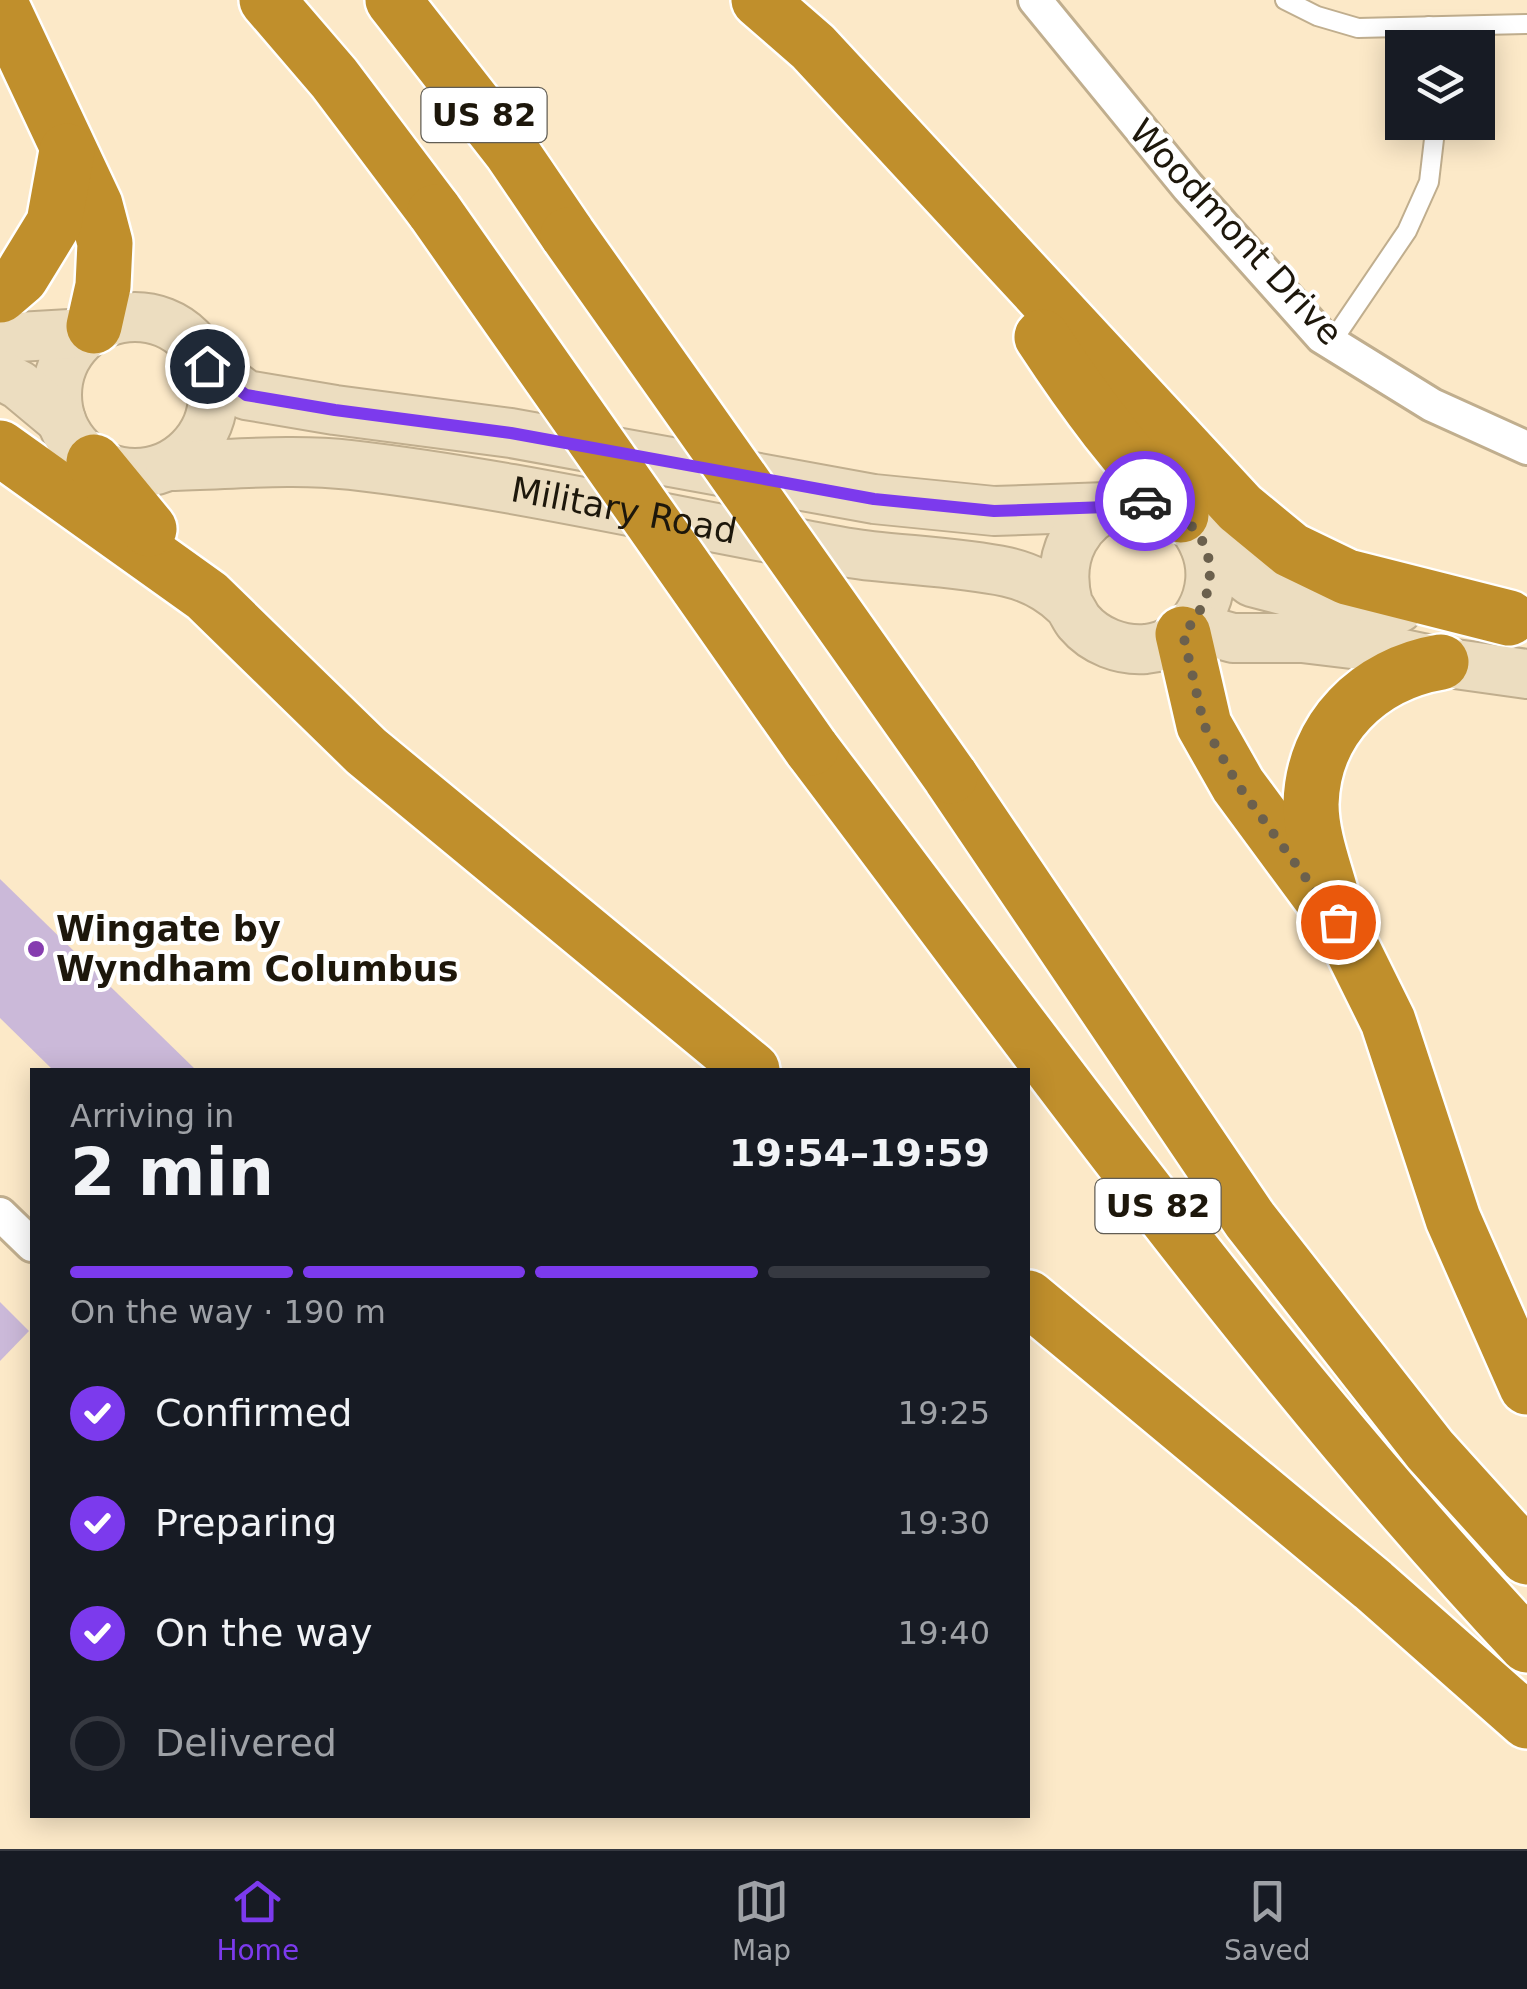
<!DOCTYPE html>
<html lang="en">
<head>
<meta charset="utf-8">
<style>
  :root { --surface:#171b24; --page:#20242c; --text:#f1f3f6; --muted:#9ea1a6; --line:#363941; --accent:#7c3aed }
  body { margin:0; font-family:"DejaVu Sans",sans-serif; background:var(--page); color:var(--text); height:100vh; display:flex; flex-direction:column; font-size:38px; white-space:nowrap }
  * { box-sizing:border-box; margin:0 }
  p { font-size:32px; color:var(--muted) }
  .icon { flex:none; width:55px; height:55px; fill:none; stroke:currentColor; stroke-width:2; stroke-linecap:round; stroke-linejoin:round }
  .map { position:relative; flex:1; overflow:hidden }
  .side { position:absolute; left:30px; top:1068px; width:1000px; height:750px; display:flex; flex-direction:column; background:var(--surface); border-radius:0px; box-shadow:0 5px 25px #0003 }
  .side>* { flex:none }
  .controls { position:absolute; left:1385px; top:30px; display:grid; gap:20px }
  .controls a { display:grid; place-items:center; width:110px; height:110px; border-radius:0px; background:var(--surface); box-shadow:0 5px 25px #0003; font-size:50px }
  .pin { position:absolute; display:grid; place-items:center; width:85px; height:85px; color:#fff; margin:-42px; border:5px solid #fff; border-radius:50%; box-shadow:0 2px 10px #0007 }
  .courier { position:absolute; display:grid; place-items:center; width:100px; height:100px; margin:-50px; border:8px solid #7c3aed; border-radius:50%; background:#fff; color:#222; box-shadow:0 2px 12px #0007 }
  .summary em { font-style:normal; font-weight:800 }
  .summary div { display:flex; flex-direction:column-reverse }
  .summary { display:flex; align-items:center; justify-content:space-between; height:170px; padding:0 40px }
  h1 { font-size:65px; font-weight:800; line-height:75px }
  .bar { display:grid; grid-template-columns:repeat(4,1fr); gap:15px 10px; align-content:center; height:120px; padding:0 40px }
  .bar i { height:12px; border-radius:8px; background:var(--line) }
  .bar .on { background:var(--accent) }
  .bar p { grid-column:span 4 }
  ol { padding:0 40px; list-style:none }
  li { display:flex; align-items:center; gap:30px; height:110px }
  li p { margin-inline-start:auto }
  li .icon { padding:10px; border-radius:50%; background:var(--accent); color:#fff; stroke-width:4 }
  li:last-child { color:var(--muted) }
  li i { width:55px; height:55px; border:5px solid var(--line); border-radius:50% }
  .menu { display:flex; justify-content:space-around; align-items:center; height:140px; border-top:2px solid var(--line); background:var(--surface); font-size:28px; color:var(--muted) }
  .menu a { display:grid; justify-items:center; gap:5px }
  .menu .on { color:var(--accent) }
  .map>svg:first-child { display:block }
</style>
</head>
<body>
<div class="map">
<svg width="1527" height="1849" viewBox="0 0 1527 1849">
  <rect width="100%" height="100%" fill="#fce9c8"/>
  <g fill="#cbb9d9">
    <path d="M 0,879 L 196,1070 L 53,1070 L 0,1018 Z"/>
    <path d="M 0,1302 L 29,1331 L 0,1361 Z"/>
  </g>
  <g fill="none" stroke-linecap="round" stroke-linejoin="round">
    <defs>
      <g id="service">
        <path d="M 1285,0 L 1317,16 L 1358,28 L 1527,24"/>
        <path d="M 1429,26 L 1431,48"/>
        <path d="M 1331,343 L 1407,231 L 1429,182 L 1436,122"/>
      </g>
      <g id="minor">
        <path d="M 1035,0 L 1188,187 L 1322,337 L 1432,405 L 1527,448"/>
        <path d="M 0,1214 L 32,1245"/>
      </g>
      <g id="secondary">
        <circle cx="135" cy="395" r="78"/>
        <path d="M 0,338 L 87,333"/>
        <path d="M 207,366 L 246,395 L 335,410 L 511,433 L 874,499 L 994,511 L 1107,507"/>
        <path d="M 0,375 L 19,385 L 61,420"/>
        <path id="s1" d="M 170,466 C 229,465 292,458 351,465 C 498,482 644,515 790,542 C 817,547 844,553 872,556 C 917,561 963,563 1007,572 C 1029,577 1049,587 1066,603 C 1072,608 1074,616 1079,622 C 1095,641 1121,651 1146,649 C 1194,644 1223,591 1205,547 C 1172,463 1041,500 1068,604"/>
        <path d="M 1205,546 L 1252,582 L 1320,600 L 1399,608"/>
        <path d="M 1190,626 L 1233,638 L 1302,638 L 1360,645 L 1441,662 L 1527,674"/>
      </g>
      <g id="motorway">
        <path d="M 267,0 L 334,78 L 435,212"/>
        <path d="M 393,0 L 511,151 L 568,235"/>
        <path d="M 759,0 L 813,47 L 1240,508 L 1291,550 L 1347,577 L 1509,618"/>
        <path d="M 0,3 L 95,205 L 105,243 L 103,286 L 94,326"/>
        <path d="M 0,295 L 21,277 L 54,223 L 67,151"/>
        <path d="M 1042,337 C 1086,404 1126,457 1181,515"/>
        <path d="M 0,448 L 207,596 L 366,751 L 752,1070"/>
        <path d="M 94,462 L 149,529"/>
        <path d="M 1183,634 L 1204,725 L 1238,785 L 1339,922 L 1388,1021 L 1453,1219 L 1527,1387"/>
        <path d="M 811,748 C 1042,1053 1265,1365 1527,1645"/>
        <path d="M 950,776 L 1250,1220 L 1430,1450 L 1527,1557"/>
        <path d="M 1331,895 C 1323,866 1311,835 1311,804 C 1313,728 1369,674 1441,662"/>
        <path d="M 1028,1298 L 1373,1585 L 1527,1721"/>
      </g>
    </defs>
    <use href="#service" stroke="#c0ae8e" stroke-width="22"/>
    <use href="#minor" stroke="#c0ae8e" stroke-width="38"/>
    <use href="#secondary" stroke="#c0ae8e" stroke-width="52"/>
    <use href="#motorway" stroke="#fff" stroke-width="60"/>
    <use href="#service" stroke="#fff" stroke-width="18"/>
    <use href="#minor" stroke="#fff" stroke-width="32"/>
    <use href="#secondary" stroke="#ecddc0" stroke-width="48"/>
    <use href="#motorway" stroke="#c08f2c" stroke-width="55"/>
    <defs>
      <g id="motorway-bridge">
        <path d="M 435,212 L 811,748"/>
        <path d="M 568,235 L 950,776"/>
      </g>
    </defs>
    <use href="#motorway-bridge" stroke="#fff" stroke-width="60" stroke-linecap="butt"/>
    <use href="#motorway-bridge" stroke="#c08f2c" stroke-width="55"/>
  </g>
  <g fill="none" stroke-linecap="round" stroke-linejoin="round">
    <path stroke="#6b604d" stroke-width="10" stroke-dasharray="0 18" d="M 1145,501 C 1214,517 1230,583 1183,634 L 1204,725 L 1238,785 L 1338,922"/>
    <path stroke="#7c3aed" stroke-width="12" d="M 207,366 L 246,395 L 335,410 L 511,433 L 874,499 L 994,511 L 1107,507 L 1145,501"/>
  </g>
  <circle fill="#863daf" stroke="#fff" stroke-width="4" cx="36" cy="949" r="10"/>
  <g text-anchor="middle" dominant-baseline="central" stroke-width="8" stroke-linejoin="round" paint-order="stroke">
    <g fill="#fff" stroke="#615d54" stroke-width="2.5">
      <rect x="421.5" y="88" width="125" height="54" rx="8"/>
      <rect x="1095.5" y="1179" width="125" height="54" rx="8"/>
    </g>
    <g font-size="32" font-weight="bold" fill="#1d170b">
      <text x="484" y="115">US 82</text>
      <text x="1158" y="1206">US 82</text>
    </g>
    <g font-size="35" fill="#1d170b" stroke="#fff">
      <text transform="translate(1236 232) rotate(47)">Woodmont Drive</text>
      <text stroke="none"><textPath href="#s1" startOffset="458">Military Road</textPath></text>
    </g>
    <g font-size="35" font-weight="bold" fill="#1d170b" stroke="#fff" text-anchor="start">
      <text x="56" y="929">Wingate by<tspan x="56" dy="40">Wyndham Columbus</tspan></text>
    </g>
  </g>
</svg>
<div class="controls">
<a><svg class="icon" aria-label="layers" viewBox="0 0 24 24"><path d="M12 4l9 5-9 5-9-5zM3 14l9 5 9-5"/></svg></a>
</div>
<div class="pin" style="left:1338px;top:922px;background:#ea580c"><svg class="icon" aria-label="bag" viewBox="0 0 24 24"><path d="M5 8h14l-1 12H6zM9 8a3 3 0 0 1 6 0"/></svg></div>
<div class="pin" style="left:207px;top:366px;background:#1f2937"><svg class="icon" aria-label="home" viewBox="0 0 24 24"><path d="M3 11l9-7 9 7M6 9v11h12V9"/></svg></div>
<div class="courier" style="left:1145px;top:501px"><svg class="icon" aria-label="car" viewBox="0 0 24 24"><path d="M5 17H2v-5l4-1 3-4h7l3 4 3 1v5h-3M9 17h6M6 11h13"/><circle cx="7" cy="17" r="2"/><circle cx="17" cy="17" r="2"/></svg></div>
<section class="side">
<div class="summary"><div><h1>2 min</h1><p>Arriving in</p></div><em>19:54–19:59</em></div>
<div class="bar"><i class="on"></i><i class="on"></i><i class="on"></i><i></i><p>On the way · 190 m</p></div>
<ol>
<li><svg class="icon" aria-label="check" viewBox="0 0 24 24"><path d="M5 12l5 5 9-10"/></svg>Confirmed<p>19:25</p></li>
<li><svg class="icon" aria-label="check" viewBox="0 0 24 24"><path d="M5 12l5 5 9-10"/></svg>Preparing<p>19:30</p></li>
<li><svg class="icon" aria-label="check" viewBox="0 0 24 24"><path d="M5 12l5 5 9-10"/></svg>On the way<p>19:40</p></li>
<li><i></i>Delivered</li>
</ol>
</section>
</div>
<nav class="menu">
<a class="on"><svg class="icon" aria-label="home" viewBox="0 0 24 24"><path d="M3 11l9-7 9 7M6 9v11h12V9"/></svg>Home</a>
<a><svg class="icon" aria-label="map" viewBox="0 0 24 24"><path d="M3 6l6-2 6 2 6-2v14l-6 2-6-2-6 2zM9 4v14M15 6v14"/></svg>Map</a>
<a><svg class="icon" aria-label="saved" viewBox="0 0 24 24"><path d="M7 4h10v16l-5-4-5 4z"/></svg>Saved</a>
</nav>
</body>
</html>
